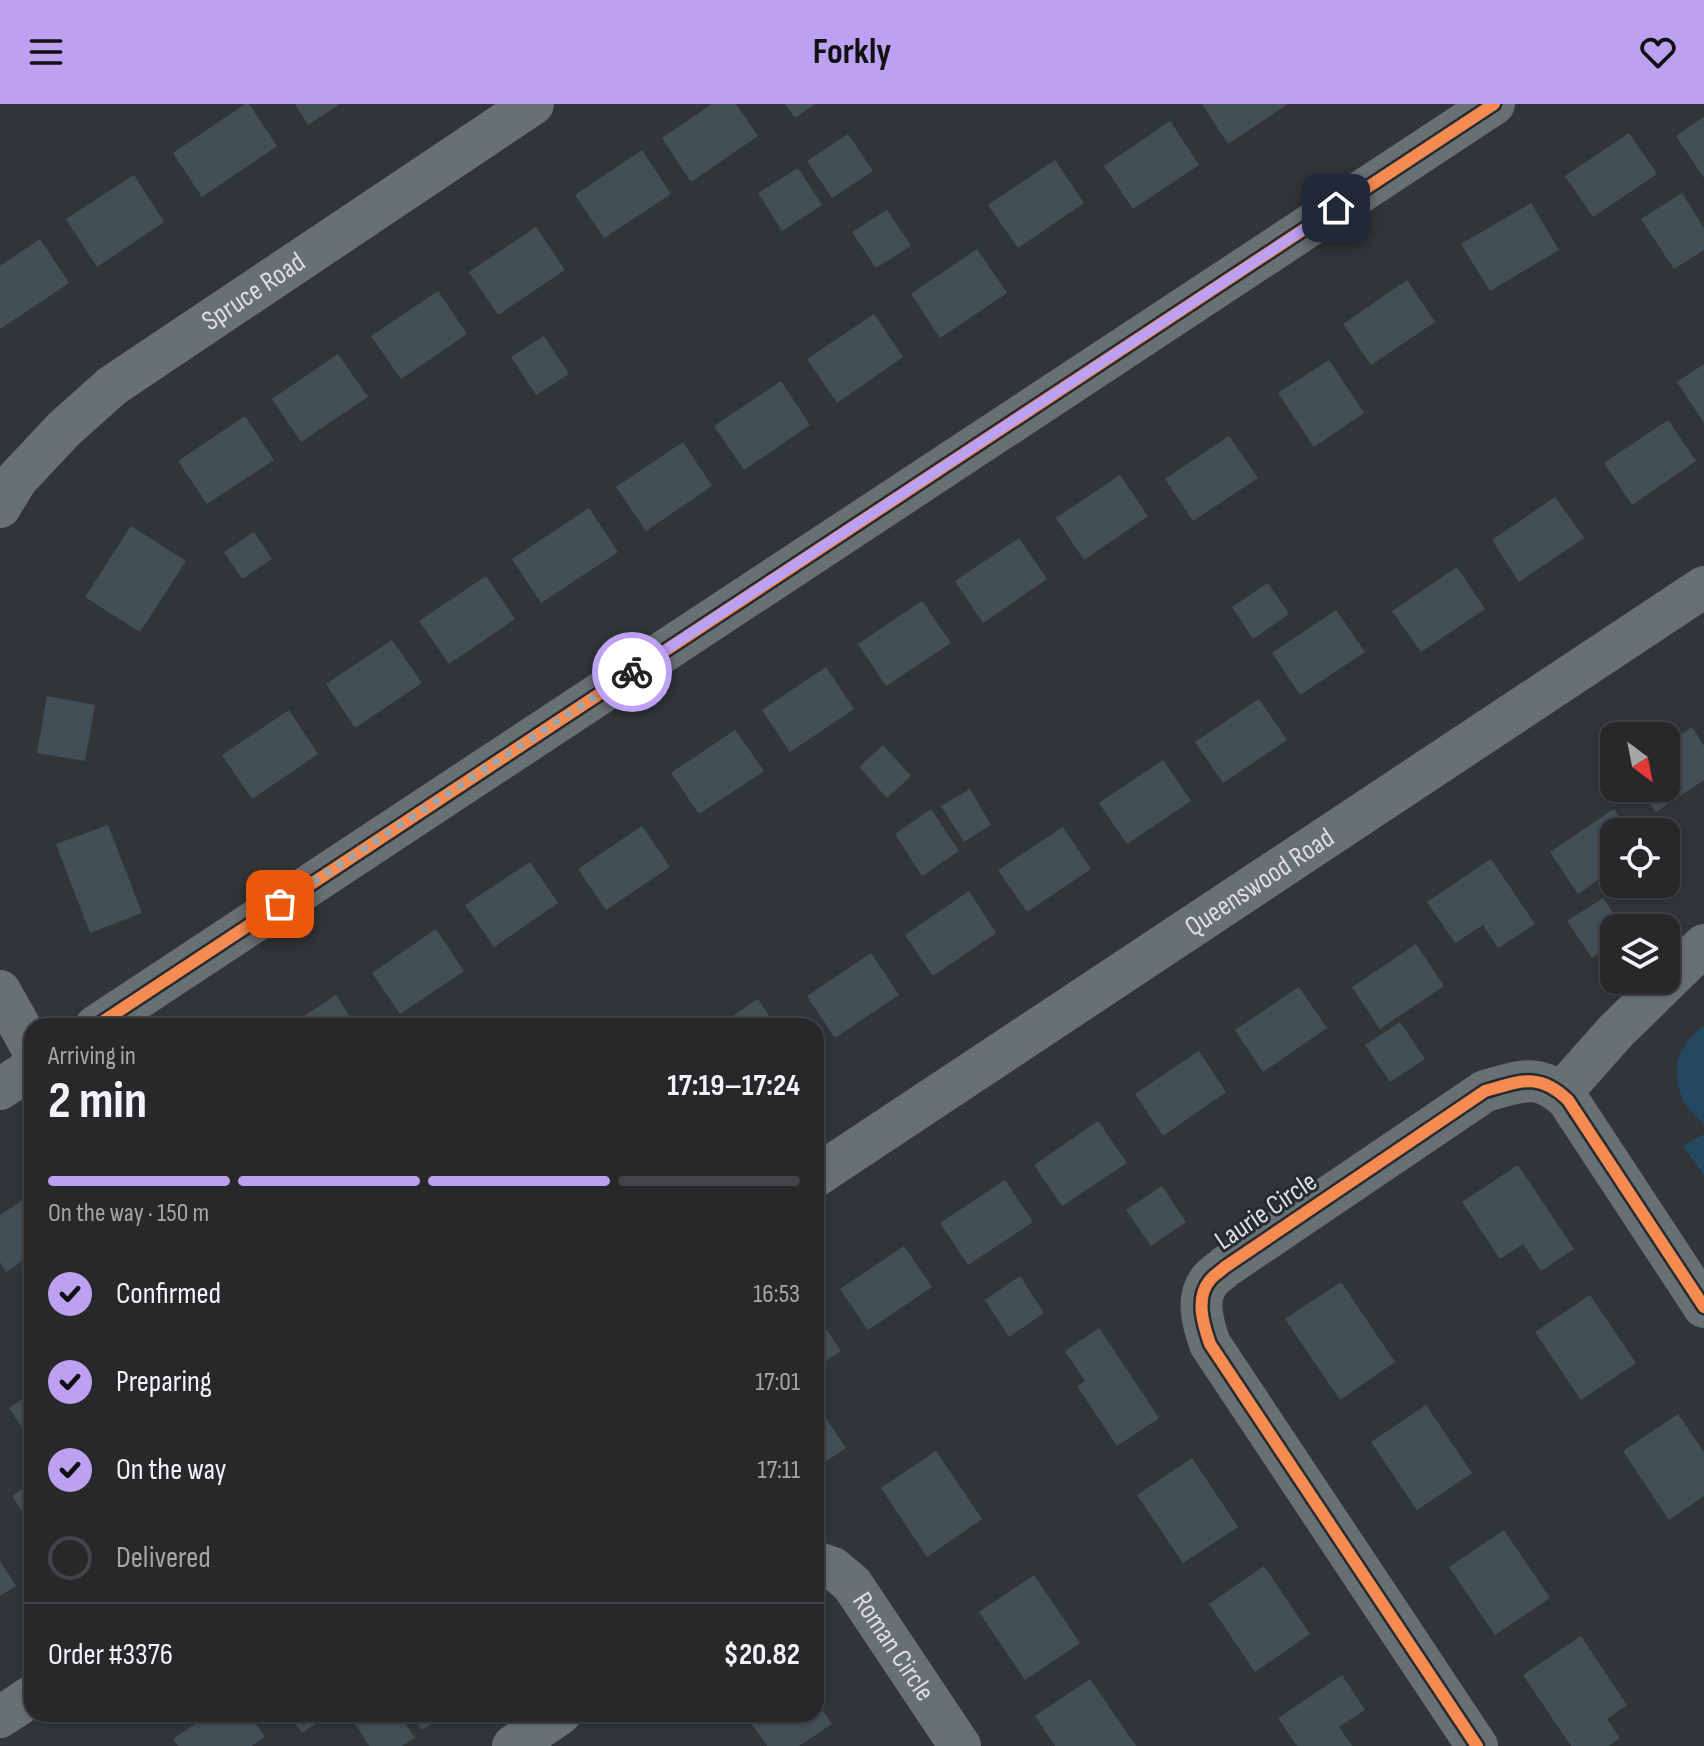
<!DOCTYPE html>
<html lang="en">
<head>
<meta charset="utf-8">
<style>
  :root { --surface:#26282a; --page:#323436; --text:#f1f3f6; --muted:#a4a6a8; --line:#424447; --accent:#bca0f2 }
  body { margin:0; font-family:"Sofia Sans Condensed",sans-serif; background:var(--page); color:var(--text); height:100vh; display:flex; flex-direction:column; font-size:30px; white-space:nowrap }
  * { box-sizing:border-box; margin:0 }
  p { font-size:26px; color:var(--muted) }
  .icon { flex:none; width:44px; height:44px; fill:none; stroke:currentColor; stroke-width:2; stroke-linecap:round; stroke-linejoin:round }
  .map { position:relative; flex:1; overflow:hidden }
  .panel { position:absolute; left:24px; top:914px; width:800px; height:704px; display:flex; flex-direction:column; background:var(--surface); border-radius:24px; box-shadow:0 2px 6px #0004,0 0 0 2px var(--line) }
  .panel>* { flex:none }
  .needle { width:52px; rotate:148deg }
  .fabs { position:absolute; left:1600px; top:618px; display:grid; gap:16px }
  .fabs a { display:grid; place-items:center; width:80px; height:80px; border-radius:16px; background:var(--surface); box-shadow:0 2px 6px #0004,0 0 0 2px var(--line); font-size:40px }
  .pin { position:absolute; display:grid; place-items:center; width:68px; height:68px; color:#fff; margin:-34px; border-radius:16px; box-shadow:0 4px 12px #0006 }
  .courier { position:absolute; display:grid; place-items:center; width:80px; height:80px; margin:-40px; border:6px solid #bca0f2; border-radius:50%; background:#fff; color:#222; box-shadow:0 2px 10px #0007 }
  .headline em { font-style:normal; font-weight:700 }
  .headline div { display:flex; flex-direction:column-reverse }
  .headline { display:flex; align-items:center; justify-content:space-between; height:136px; padding:0 24px }
  h1 { font-size:52px; font-weight:700; line-height:60px }
  .bar { display:grid; grid-template-columns:repeat(4,1fr); gap:12px 8px; align-content:center; height:96px; padding:0 24px }
  .bar i { height:10px; border-radius:6px; background:var(--line) }
  .bar .selected { background:var(--accent) }
  .bar p { grid-column:span 4 }
  .line { display:flex; align-items:center; gap:20px; padding:0 24px; border-top:2px solid var(--line) }
  .line div { flex:1 }
  ol { padding:0 24px; list-style:none }
  li { display:flex; align-items:center; gap:24px; height:88px }
  li p { margin-inline-start:auto }
  li .icon { padding:8px; border-radius:50%; background:var(--accent); color:#111; stroke-width:4 }
  li:last-child { color:var(--muted) }
  li i { width:44px; height:44px; border:4px solid var(--line); border-radius:50% }
  header { display:flex; justify-content:space-between; align-items:center; height:104px; padding:0 24px; background:var(--accent); color:#111; font-size:36px; font-weight:700 }
  .map>svg:first-child { display:block }
</style>
</head>
<body>
<header><svg class="icon" aria-label="menu" viewBox="0 0 24 24"><path d="M4 6h16M4 12h16M4 18h16"/></svg>Forkly<svg class="icon" aria-label="heart" viewBox="0 0 24 24"><path d="M12 20l-8-8c-3-5 5-10 8-4 3-6 11-1 8 4z"/></svg></header>
<div class="map">
<svg width="1704" height="1642" viewBox="0 0 1704 1642">
  <rect width="100%" height="100%" fill="#323538"/>
  <g fill="#224960">
    <path d="M 1704,922 L 1704,1020 C 1698,1014 1690,1008 1686,1001 C 1669,971 1675,942 1704,922 Z"/>
    <path d="M 1704,1030 L 1704,1071 L 1683,1042 Z"/>
  </g>
  <g fill="#424f56">
    <path d="M 245,0 L 249,0 L 277,42 L 202,93 L 173,49 Z"/>
    <path d="M 295,0 L 340,0 L 308,21 Z"/>
    <path d="M 712,0 L 736,0 L 758,32 L 691,78 L 662,34 Z"/>
    <path d="M 785,0 L 815,0 L 795,14 Z"/>
    <path d="M 1202,0 L 1288,0 L 1228,40 Z"/>
    <path d="M 1704,13 L 1704,74 L 1676,32 Z"/>
    <path d="M 1170,17 L 1199,61 L 1133,105 L 1104,62 Z"/>
    <path d="M 1629,29 L 1657,70 L 1593,113 L 1565,72 Z"/>
    <path d="M 848,30 L 873,67 L 832,94 L 807,57 Z"/>
    <path d="M 642,46 L 671,90 L 604,134 L 575,91 Z"/>
    <path d="M 1055,56 L 1084,99 L 1018,144 L 988,101 Z"/>
    <path d="M 798,64 L 822,101 L 782,127 L 758,89 Z"/>
    <path d="M 134,71 L 164,118 L 97,163 L 66,115 Z"/>
    <path d="M 1682,89 L 1704,124 L 1704,146 L 1674,165 L 1641,115 Z"/>
    <path d="M 1531,99 L 1559,146 L 1490,187 L 1461,140 Z"/>
    <path d="M 887,106 L 911,142 L 876,164 L 852,128 Z"/>
    <path d="M 536,123 L 565,166 L 498,211 L 469,168 Z"/>
    <path d="M 40,135 L 69,179 L 0,225 L 0,162 Z"/>
    <path d="M 977,145 L 1007,189 L 940,234 L 911,190 Z"/>
    <path d="M 1407,176 L 1435,218 L 1371,261 L 1343,220 Z"/>
    <path d="M 438,187 L 467,230 L 401,275 L 371,232 Z"/>
    <path d="M 874,210 L 903,253 L 837,299 L 807,255 Z"/>
    <path d="M 544,232 L 569,270 L 536,291 L 511,253 Z"/>
    <path d="M 338,250 L 368,293 L 301,338 L 272,295 Z"/>
    <path d="M 1329,256 L 1364,309 L 1314,343 L 1278,289 Z"/>
    <path d="M 1704,260 L 1704,319 L 1677,278 Z"/>
    <path d="M 781,277 L 810,321 L 744,366 L 714,322 Z"/>
    <path d="M 245,312 L 274,356 L 207,400 L 178,357 Z"/>
    <path d="M 1668,316 L 1696,357 L 1632,401 L 1604,359 Z"/>
    <path d="M 1229,332 L 1258,374 L 1193,417 L 1165,375 Z"/>
    <path d="M 683,338 L 712,382 L 646,427 L 616,383 Z"/>
    <path d="M 1120,371 L 1148,412 L 1084,456 L 1056,414 Z"/>
    <path d="M 1555,393 L 1584,434 L 1519,478 L 1492,436 Z"/>
    <path d="M 589,404 L 618,448 L 541,499 L 512,455 Z"/>
    <path d="M 131,422 L 186,457 L 140,528 L 85,493 Z"/>
    <path d="M 254,428 L 272,455 L 242,475 L 224,448 Z"/>
    <path d="M 1019,434 L 1047,475 L 983,519 L 955,477 Z"/>
    <path d="M 1457,463 L 1485,505 L 1421,548 L 1392,507 Z"/>
    <path d="M 486,472 L 515,515 L 449,560 L 419,517 Z"/>
    <path d="M 1268,479 L 1289,510 L 1253,535 L 1232,503 Z"/>
    <path d="M 922,497 L 951,539 L 886,582 L 858,540 Z"/>
    <path d="M 1336,506 L 1365,548 L 1300,591 L 1272,549 Z"/>
    <path d="M 392,536 L 422,579 L 355,624 L 326,580 Z"/>
    <path d="M 826,563 L 854,605 L 790,648 L 762,606 Z"/>
    <path d="M 47,592 L 95,601 L 85,657 L 37,649 Z"/>
    <path d="M 1259,595 L 1287,636 L 1223,679 L 1195,638 Z"/>
    <path d="M 289,606 L 318,650 L 252,695 L 222,651 Z"/>
    <path d="M 1692,623 L 1704,642 L 1704,676 L 1656,708 L 1640,684 L 1666,684 L 1666,640 Z"/>
    <path d="M 735,626 L 764,667 L 699,710 L 671,669 Z"/>
    <path d="M 883,641 L 911,672 L 887,694 L 859,663 Z"/>
    <path d="M 1163,656 L 1191,697 L 1127,740 L 1099,699 Z"/>
    <path d="M 970,685 L 991,721 L 964,738 L 941,702 Z"/>
    <path d="M 931,705 L 959,747 L 922,772 L 895,730 Z"/>
    <path d="M 1614,705 L 1629,728 L 1614,728 L 1614,765 L 1578,790 L 1550,748 Z"/>
    <path d="M 108,721 L 142,809 L 90,829 L 56,740 Z"/>
    <path d="M 642,722 L 670,763 L 606,806 L 578,765 Z"/>
    <path d="M 1063,723 L 1091,765 L 1027,808 L 998,766 Z"/>
    <path d="M 1491,755 L 1535,820 L 1498,844 L 1483,821 L 1455,839 L 1427,798 Z"/>
    <path d="M 530,758 L 558,799 L 494,843 L 465,801 Z"/>
    <path d="M 969,787 L 996,829 L 933,872 L 905,831 Z"/>
    <path d="M 1603,794 L 1623,824 L 1614,824 L 1614,839 L 1592,854 L 1567,817 Z"/>
    <path d="M 436,825 L 464,867 L 400,910 L 372,869 Z"/>
    <path d="M 1416,840 L 1444,882 L 1380,925 L 1352,883 Z"/>
    <path d="M 871,849 L 899,891 L 835,934 L 807,892 Z"/>
    <path d="M 1299,883 L 1327,924 L 1263,968 L 1235,926 Z"/>
    <path d="M 336,891 L 356,922 L 289,922 Z"/>
    <path d="M 758,895 L 776,922 L 729,922 L 725,917 Z"/>
    <path d="M 1400,918 L 1425,955 L 1390,978 L 1365,941 Z"/>
    <path d="M 1199,947 L 1226,988 L 1163,1032 L 1135,990 Z"/>
    <path d="M 1098,1017 L 1127,1059 L 1062,1102 L 1034,1061 Z"/>
    <path d="M 1518,1061 L 1574,1145 L 1541,1167 L 1523,1140 L 1500,1155 L 1462,1098 Z"/>
    <path d="M 1005,1076 L 1033,1118 L 968,1161 L 940,1119 Z"/>
    <path d="M 1162,1082 L 1186,1118 L 1151,1142 L 1126,1106 Z"/>
    <path d="M 32,1090 L 32,1150 L 6,1168 L 0,1158 L 0,1111 Z"/>
    <path d="M 904,1142 L 932,1183 L 868,1226 L 840,1185 Z"/>
    <path d="M 1020,1172 L 1044,1209 L 1009,1233 L 985,1196 Z"/>
    <path d="M 1341,1178 L 1395,1258 L 1340,1296 L 1285,1215 Z"/>
    <path d="M 1590,1191 L 1636,1259 L 1581,1296 L 1535,1228 Z"/>
    <path d="M 816,1210 L 841,1247 L 816,1263 Z"/>
    <path d="M 1099,1224 L 1159,1314 L 1117,1342 L 1077,1282 L 1085,1277 L 1065,1247 Z"/>
    <path d="M 32,1289 L 32,1338 L 9,1304 Z"/>
    <path d="M 1426,1301 L 1472,1369 L 1417,1406 L 1371,1338 Z"/>
    <path d="M 821,1307 L 846,1344 L 816,1364 L 816,1310 Z"/>
    <path d="M 1678,1310 L 1704,1348 L 1704,1392 L 1669,1416 L 1623,1347 Z"/>
    <path d="M 936,1347 L 982,1415 L 927,1453 L 881,1384 Z"/>
    <path d="M 1192,1354 L 1238,1423 L 1183,1459 L 1137,1391 Z"/>
    <path d="M 32,1378 L 32,1422 L 12,1392 Z"/>
    <path d="M 1504,1426 L 1550,1494 L 1495,1531 L 1449,1463 Z"/>
    <path d="M 0,1457 L 16,1482 L 0,1492 Z"/>
    <path d="M 1264,1462 L 1310,1530 L 1255,1568 L 1209,1500 Z"/>
    <path d="M 1034,1471 L 1080,1539 L 1025,1576 L 979,1508 Z"/>
    <path d="M 1581,1532 L 1627,1601 L 1607,1615 L 1620,1634 L 1609,1642 L 1571,1642 L 1523,1571 Z"/>
    <path d="M 1342,1571 L 1365,1606 L 1339,1623 L 1352,1642 L 1297,1642 L 1278,1614 Z"/>
    <path d="M 1090,1575 L 1136,1642 L 1055,1642 L 1035,1612 Z"/>
    <path d="M 816,1596 L 832,1620 L 799,1642 L 767,1642 L 745,1610 L 816,1610 Z"/>
    <path d="M 210,1610 L 249,1610 L 265,1633 L 252,1642 L 178,1642 L 173,1635 Z"/>
    <path d="M 289,1610 L 330,1610 L 302,1629 Z"/>
    <path d="M 370,1610 L 399,1610 L 415,1634 L 402,1642 L 369,1642 L 355,1620 Z"/>
    <path d="M 411,1610 L 446,1610 L 422,1626 Z"/>
  </g>
  <g fill="none" stroke-linecap="round" stroke-linejoin="round">
    <g stroke="#697074" stroke-width="42">
      <path id="s1" d="M 0,403 L 17,375 L 64,325 L 112,282 L 533,0"/>
      <path d="M 0,887 L 32,944"/>
      <path d="M 96,922 L 1494,0"/>
      <path d="M 0,985 L 32,964"/>
      <path d="M 1561,989 L 1616,927 L 1704,841"/>
      <path id="s2" d="M 816,1072 L 1704,483"/>
      <path id="s3" d="M 816,1458 L 833,1464 L 852,1480 L 960,1642"/>
      <path d="M 0,1613 L 32,1592"/>
      <path d="M 513,1642 L 560,1610"/>
      <path d="M 1477,1642 L 1210,1240 C 1203,1220 1195,1194 1210,1176 C 1214,1171 1221,1167 1225,1163 L 1485,987 C 1521,977 1539,968 1568,996 L 1704,1203"/>
    </g>
    <defs>
      <g id="cycleway">
        <path d="M 96,922 L 1494,0"/>
        <path d="M 1477,1642 L 1210,1240 C 1203,1220 1195,1194 1210,1176 C 1214,1171 1221,1167 1225,1163 L 1485,987 C 1521,977 1539,968 1568,996 L 1704,1203"/>
      </g>
    </defs>
    <use href="#cycleway" stroke="#252c31" stroke-width="17"/>
    <use href="#cycleway" stroke="#f68b52" stroke-width="12"/>
  </g>
  <g fill="none" stroke-linecap="round" stroke-linejoin="round">
    <path stroke="#9fa4a6" stroke-width="8" stroke-dasharray="0 14.4" d="M 280,800 L 632,568"/>
    <path stroke="#bca0f2" stroke-width="10" d="M 632,568 L 1336,104"/>
  </g>
  <g text-anchor="middle" dominant-baseline="central" stroke-width="6" stroke-linejoin="round" paint-order="stroke">
    <g font-size="28" fill="#dadfe2" stroke="#252c31">
      <text stroke="none"><textPath href="#s1" startOffset="336">Spruce Road</textPath></text>
      <text stroke="none"><textPath href="#s2" startOffset="532">Queenswood Road</textPath></text>
      <text transform="translate(1266 1107) rotate(-34)">Laurie Circle</text>
      <text stroke="none"><textPath href="#s3" startOffset="118">Roman Circle</textPath></text>
    </g>
  </g>
</svg>
<div class="fabs">
<a><svg class="needle" viewBox="-14 -14 28 28"><path d="M0-13l5 13h-10z" fill="#e53935"/><path d="M0 13l5-13h-10z" fill="#a4a6a8"/></svg></a>
<a><svg class="icon" aria-label="locate" viewBox="0 0 24 24"><circle cx="12" cy="12" r="6"/><path d="M12 2v4M12 18v4M2 12h4M18 12h4"/></svg></a>
<a><svg class="icon" aria-label="layers" viewBox="0 0 24 24"><path d="M12 4l9 5-9 5-9-5zM3 14l9 5 9-5"/></svg></a>
</div>
<div class="pin" style="left:280px;top:800px;background:#ea580c"><svg class="icon" aria-label="bag" viewBox="0 0 24 24"><path d="M5 8h14l-1 12H6zM9 8a3 3 0 0 1 6 0"/></svg></div>
<div class="pin" style="left:1336px;top:104px;background:#1f2937"><svg class="icon" aria-label="home" viewBox="0 0 24 24"><path d="M3 11l9-7 9 7M6 9v11h12V9"/></svg></div>
<div class="courier" style="left:632px;top:568px"><svg class="icon" aria-label="bike" viewBox="0 0 24 24"><circle cx="6" cy="16" r="4"/><circle cx="18" cy="16" r="4"/><path d="M6 16l4-8h5l3 8M10 8l3 8H6M13 5h3"/></svg></div>
<section class="panel">
<div class="headline"><div><h1>2 min</h1><p>Arriving in</p></div><em>17:19–17:24</em></div>
<div class="bar"><i class="selected"></i><i class="selected"></i><i class="selected"></i><i></i><p>On the way · 150 m</p></div>
<ol>
<li><svg class="icon" aria-label="check" viewBox="0 0 24 24"><path d="M5 12l5 5 9-10"/></svg>Confirmed<p>16:53</p></li>
<li><svg class="icon" aria-label="check" viewBox="0 0 24 24"><path d="M5 12l5 5 9-10"/></svg>Preparing<p>17:01</p></li>
<li><svg class="icon" aria-label="check" viewBox="0 0 24 24"><path d="M5 12l5 5 9-10"/></svg>On the way<p>17:11</p></li>
<li><i></i>Delivered</li>
</ol>
<div class="line" style="height:104px"><div>Order #3376</div><b>$20.82</b></div>
</section>
</div>
</body>
</html>
